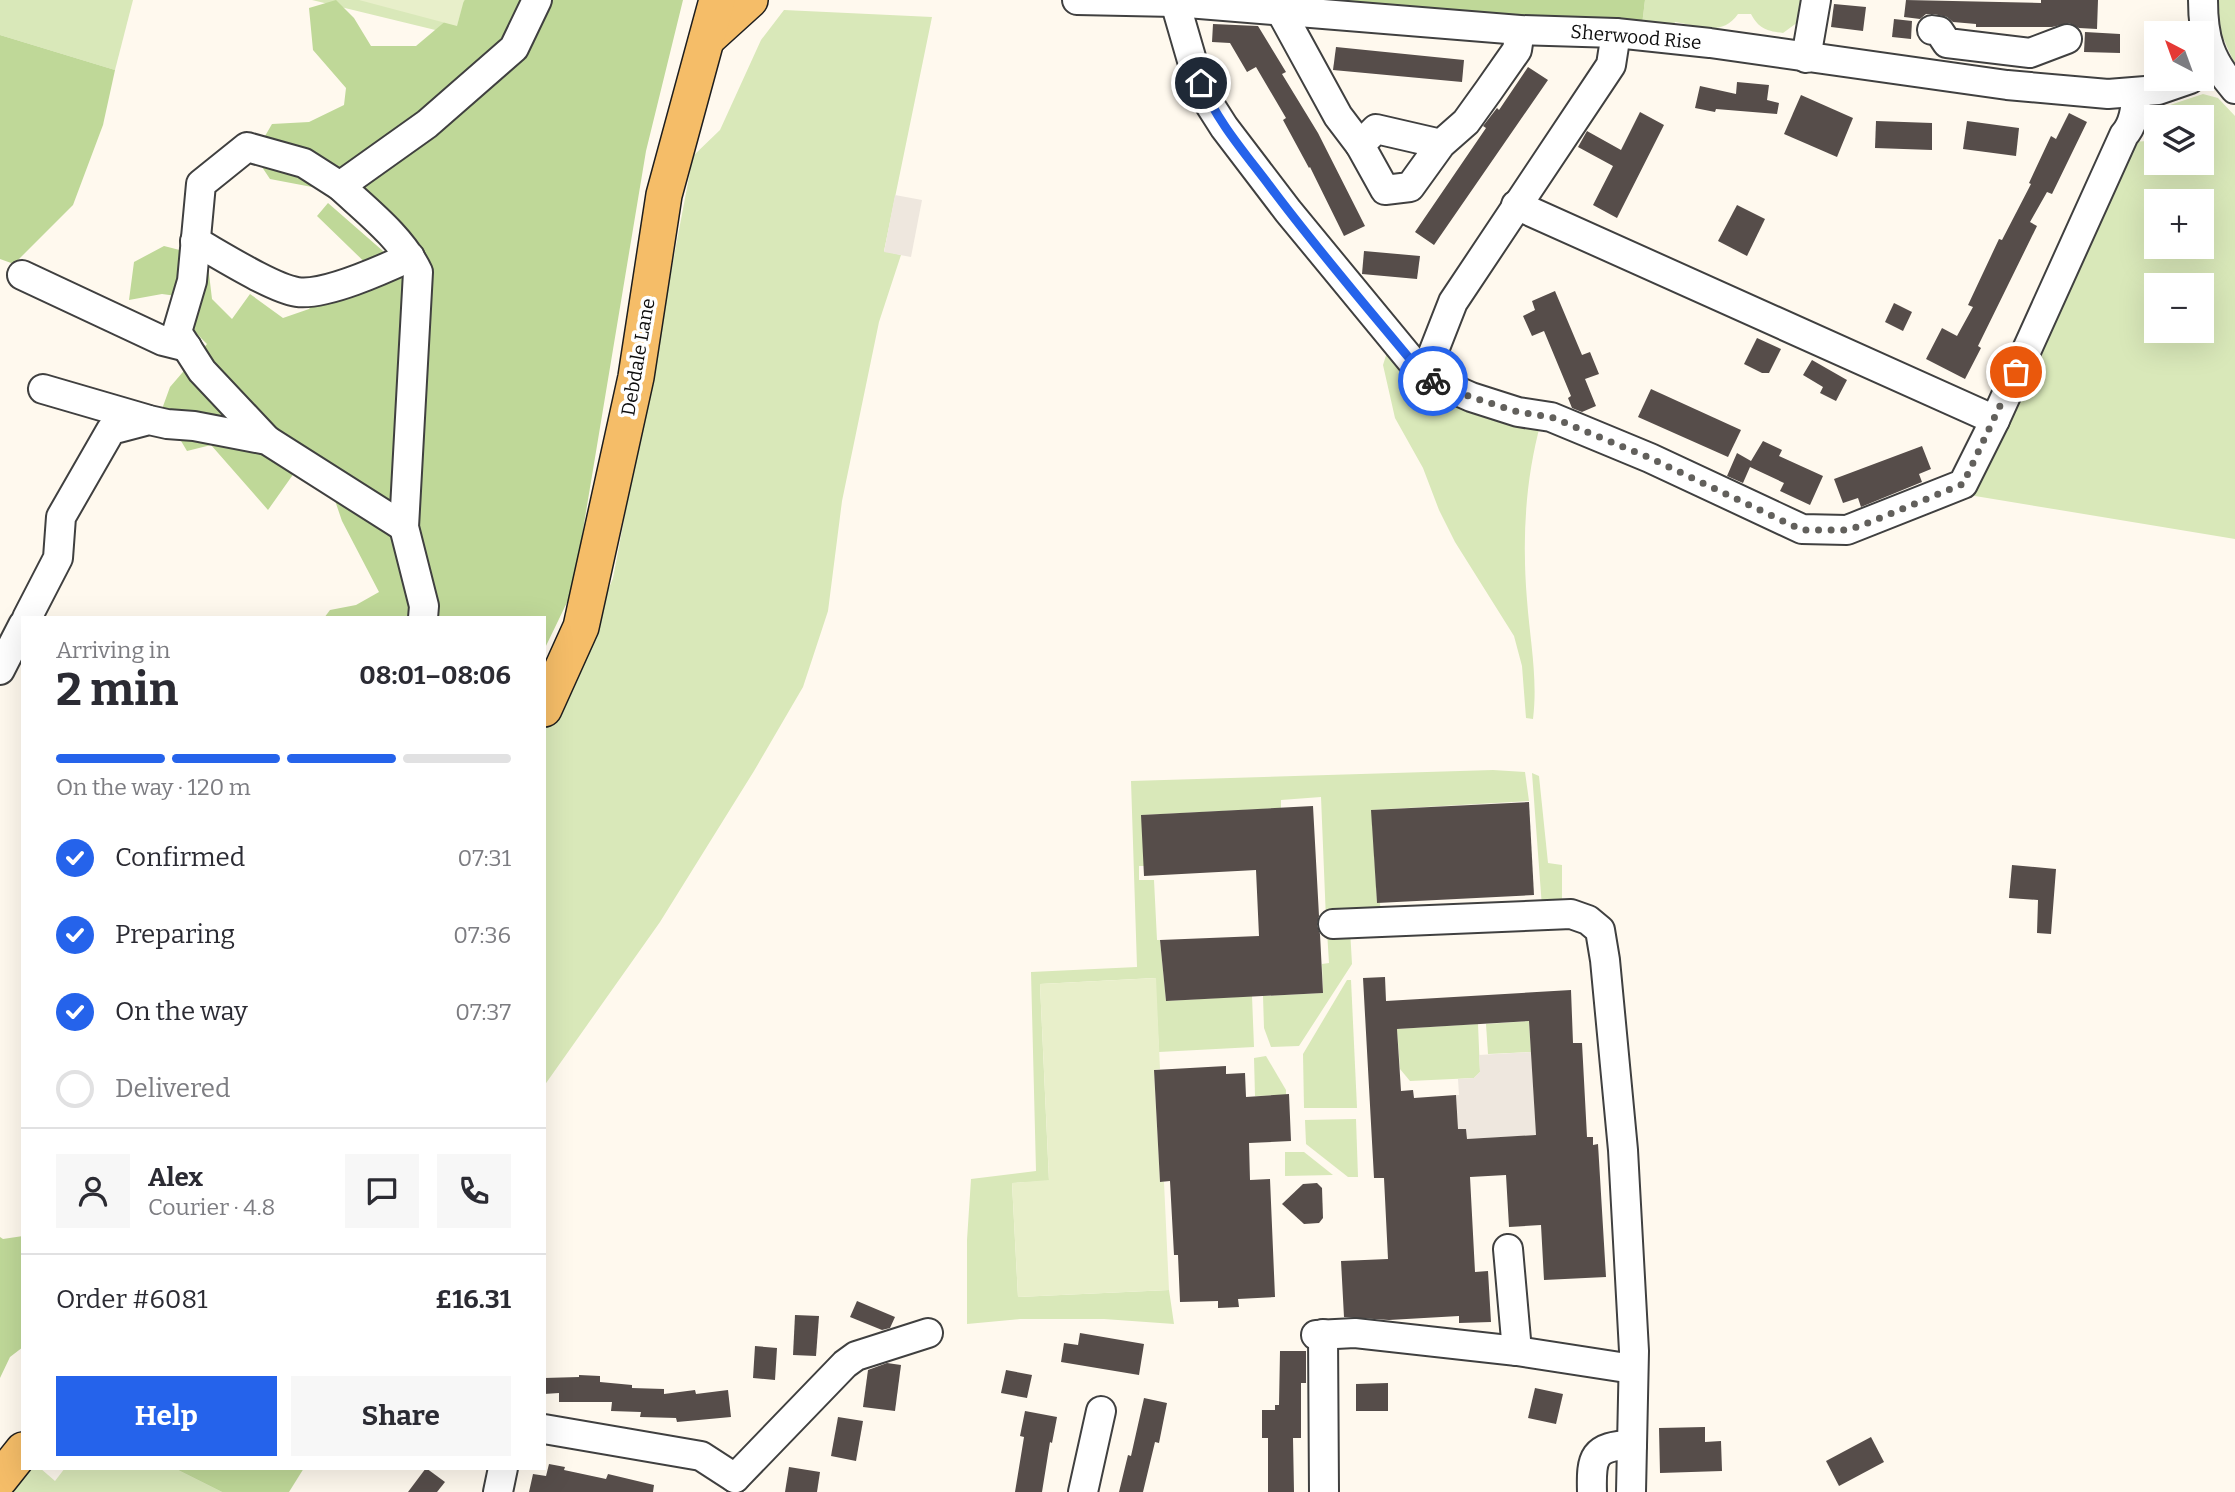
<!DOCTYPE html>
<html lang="en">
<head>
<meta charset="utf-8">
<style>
  :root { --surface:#fff; --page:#f7f7f7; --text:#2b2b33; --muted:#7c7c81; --line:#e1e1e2; --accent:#2563eb }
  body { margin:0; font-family:Bitter,serif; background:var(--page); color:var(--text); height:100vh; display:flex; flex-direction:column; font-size:26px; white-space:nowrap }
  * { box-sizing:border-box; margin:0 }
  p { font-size:23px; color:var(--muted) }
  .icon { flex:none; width:38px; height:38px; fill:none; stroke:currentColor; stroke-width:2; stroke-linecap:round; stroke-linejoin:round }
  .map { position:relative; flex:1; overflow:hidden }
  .details { position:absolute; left:21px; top:616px; width:525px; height:854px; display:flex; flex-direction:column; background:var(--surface); border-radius:0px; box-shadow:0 7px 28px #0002 }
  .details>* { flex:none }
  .needle { width:46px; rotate:319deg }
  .controls { position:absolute; left:2144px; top:21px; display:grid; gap:14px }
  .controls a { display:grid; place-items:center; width:70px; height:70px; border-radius:0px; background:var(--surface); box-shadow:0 7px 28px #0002; font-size:35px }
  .pin { position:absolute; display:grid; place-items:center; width:60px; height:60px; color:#fff; margin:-30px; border:4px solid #fff; border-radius:50%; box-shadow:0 2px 7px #0007 }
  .courier { position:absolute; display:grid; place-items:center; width:70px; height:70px; margin:-35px; border:5px solid #2563eb; border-radius:50%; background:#fff; color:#222; box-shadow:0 2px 9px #0007 }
  .head em { font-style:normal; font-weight:700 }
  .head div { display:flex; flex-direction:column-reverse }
  .head { display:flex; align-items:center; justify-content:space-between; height:119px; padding:0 35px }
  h1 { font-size:46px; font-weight:700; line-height:52px }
  .bar { display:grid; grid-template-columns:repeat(4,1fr); gap:10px 7px; align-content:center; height:84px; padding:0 35px }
  .bar i { height:9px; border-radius:5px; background:var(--line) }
  .bar .active { background:var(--accent) }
  .bar p { grid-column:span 4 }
  .line { display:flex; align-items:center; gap:18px; padding:0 35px; border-top:2px solid var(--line) }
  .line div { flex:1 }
  .round { display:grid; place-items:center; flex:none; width:74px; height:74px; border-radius:0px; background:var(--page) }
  ol { padding:0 35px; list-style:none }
  li { display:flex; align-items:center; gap:21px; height:77px }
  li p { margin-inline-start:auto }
  li .icon { padding:7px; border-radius:50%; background:var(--accent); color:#fff; stroke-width:4 }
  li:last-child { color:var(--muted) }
  li i { width:38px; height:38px; border:4px solid var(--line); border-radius:50% }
  .cta { display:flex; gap:14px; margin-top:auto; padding:14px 35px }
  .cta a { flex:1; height:80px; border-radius:0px; background:var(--accent); color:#fff; font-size:28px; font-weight:700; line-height:80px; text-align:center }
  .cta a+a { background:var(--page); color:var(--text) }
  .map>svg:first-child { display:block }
</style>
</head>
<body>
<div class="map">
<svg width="2235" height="1492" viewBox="0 0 2235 1492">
  <rect width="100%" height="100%" fill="#fff9ee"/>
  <g fill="#d9e8b9" fill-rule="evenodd">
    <path d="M 0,0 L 133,0 L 115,70 L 0,35 Z"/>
    <path d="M 312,0 L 471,0 L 460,36 Z"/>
    <path d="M 1645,0 L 1801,0 L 1798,22 L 1783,33 C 1767,31 1759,29 1751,14 L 1738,14 C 1722,37 1699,26 1675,22 L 1673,29 L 1642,25 Z"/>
    <path d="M 2219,0 L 2235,0 L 2235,65 L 2218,26 Z"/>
    <path d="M 784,10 L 932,17 L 884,251 L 901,255 L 879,322 L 842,501 L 828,611 L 803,687 L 754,771 L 660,922 L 544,1086 L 544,732 L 569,687 L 613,578 L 693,156 L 720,130 L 761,40 Z"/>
    <path d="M 2203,94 L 2218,98 L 2235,116 L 2235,539 L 1963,494 L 2133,142 L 2147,141 L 2156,120 L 2156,163 L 2202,163 L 2202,117 L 2157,117 L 2161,108 ZM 2156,201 L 2202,201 L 2202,247 L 2156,247 ZM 2156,285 L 2202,285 L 2202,331 L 2156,331 Z"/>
    <path d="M 1389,346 L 1541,422 C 1525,480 1522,540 1527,600 C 1530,641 1538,678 1533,719 L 1526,718 L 1522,666 L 1514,636 L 1455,542 L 1439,510 L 1423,468 L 1395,418 L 1383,365 Z"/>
    <path d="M 1493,770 L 1525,772 L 1529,801 L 1372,810 L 1377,903 L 1380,903 L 1381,917 L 1326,920 L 1321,797 L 1281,800 L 1281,808 L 1142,815 L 1144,866 L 1139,866 L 1139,880 L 1154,880 L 1157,940 L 1160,940 L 1166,1001 L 1252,996 L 1254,1047 L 1159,1052 L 1155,978 L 1040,984 L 1049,1181 L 1012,1183 L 1018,1297 L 1169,1290 L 1174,1324 L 1104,1319 L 1020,1319 L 967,1324 L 967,1240 L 971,1179 L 1036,1171 L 1031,972 L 1137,967 L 1131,781 Z"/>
    <path d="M 1532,773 L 1539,776 L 1548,863 L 1562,865 L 1562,906 L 1542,907 Z"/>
    <path d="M 1350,929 L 1352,964 L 1299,1046 L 1271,1047 L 1264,1028 L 1263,996 L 1323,993 L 1322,964 L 1329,963 L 1327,931 Z"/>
    <path d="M 1347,980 L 1351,980 L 1357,1108 L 1304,1108 L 1303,1054 Z"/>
    <path d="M 1529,1021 L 1531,1052 L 1488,1054 L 1486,1024 Z"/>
    <path d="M 1478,1024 L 1480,1072 L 1474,1078 L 1410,1081 L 1400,1069 L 1397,1029 Z"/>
    <path d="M 1266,1056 L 1286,1090 L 1286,1095 L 1255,1096 L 1254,1058 Z"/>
    <path d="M 1356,1119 L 1358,1177 L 1348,1177 L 1306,1144 L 1305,1120 Z"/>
    <path d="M 1285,1152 L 1304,1152 L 1333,1175 L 1285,1176 Z"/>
    <path d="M 24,1468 L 40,1468 L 55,1481 L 65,1468 L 174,1468 L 222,1492 L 7,1492 Z"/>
  </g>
  <g fill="#bfd898">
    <path d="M 336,0 L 354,18 L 371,46 L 416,46 L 454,14 L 465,0 L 683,0 L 646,151 L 573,590 L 544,650 L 544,618 L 324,618 L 330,610 L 356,605 L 379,592 L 342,521 L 329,483 L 304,459 L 268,510 L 211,445 L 187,451 L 162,409 L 170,387 L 207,344 L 194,331 L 184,297 L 162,294 L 129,300 L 134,262 L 164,246 L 207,257 L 212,299 L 232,319 L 250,294 L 283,318 L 309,309 L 323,291 L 381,278 L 317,216 L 328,203 L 399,265 C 384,217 381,195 335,168 L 312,187 L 270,179 L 254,155 L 272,124 L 309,122 L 344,105 L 346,88 L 313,50 L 309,8 Z"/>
    <path d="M 1292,0 L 1645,0 L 1642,25 Z"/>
    <path d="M 0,35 L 115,70 L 103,125 L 73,205 L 14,264 L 0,259 Z"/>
    <path d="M 23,1236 L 23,1347 L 10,1357 L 0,1378 L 0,1237 L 3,1239 Z"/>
    <path d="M 174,1468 L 304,1468 L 289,1492 L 222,1492 Z"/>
  </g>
  <g fill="#e8efca">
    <path d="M 359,0 L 464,0 L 457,26 Z"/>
    <path d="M 1156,978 L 1160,1069 L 1154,1070 L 1160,1182 L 1164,1182 L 1169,1290 L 1018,1297 L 1012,1183 L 1049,1180 L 1040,984 Z"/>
  </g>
  <g fill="#eee7de">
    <path d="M 895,195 L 922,200 L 911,257 L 884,252 Z"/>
    <path d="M 1531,1052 L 1536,1135 L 1467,1139 L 1466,1129 L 1458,1129 L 1456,1095 L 1459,1095 L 1458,1079 L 1474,1078 L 1480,1072 L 1479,1055 Z"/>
  </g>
  <g fill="#564d4a" fill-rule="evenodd">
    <path d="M 1906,0 L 2041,3 L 2041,0 L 2098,0 L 2097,29 L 2079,28 L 2069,23 L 2052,27 L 1976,27 L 1976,24 L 1953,22 L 1947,17 L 1934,14 L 1926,14 L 1920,19 L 1904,17 Z"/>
    <path d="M 1834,4 L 1866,7 L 1863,31 L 1831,27 Z"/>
    <path d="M 1894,19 L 1912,21 L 1911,39 L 1892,37 Z"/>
    <path d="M 1213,24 L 1258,26 L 1286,72 L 1282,74 L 1318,133 L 1365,226 L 1344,236 L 1310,167 L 1309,168 L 1283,120 L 1286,118 L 1256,67 L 1247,72 L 1230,43 L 1212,42 Z"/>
    <path d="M 2085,32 L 2120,34 L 2120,53 L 2084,52 Z"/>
    <path d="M 1336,47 L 1464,60 L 1462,82 L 1333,70 Z"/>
    <path d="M 1528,67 L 1548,80 L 1434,245 L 1415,232 L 1486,128 L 1483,126 L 1497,108 L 1499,110 Z"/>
    <path d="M 1737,82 L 1769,85 L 1767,100 L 1779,103 L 1777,114 L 1716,109 L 1715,112 L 1695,108 L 1700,86 L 1736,94 Z"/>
    <path d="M 1801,95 L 1853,118 L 1837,157 L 1784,134 Z"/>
    <path d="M 1640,112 L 1664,125 L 1617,218 L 1593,205 L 1613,166 L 1578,147 L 1587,131 L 1621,150 Z"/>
    <path d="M 2069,113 L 2087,122 L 2052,194 L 2047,192 L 2030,222 L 2037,226 L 1978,346 L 1981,348 L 1965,379 L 1926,359 L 1942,328 L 1957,336 L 1973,307 L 1968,305 L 1999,239 L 2002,240 L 2031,184 L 2029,183 L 2051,136 L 2056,139 Z"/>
    <path d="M 1876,121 L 1932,123 L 1932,150 L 1875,148 Z"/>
    <path d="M 1967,121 L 2019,128 L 2016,156 L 1963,149 Z"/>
    <path d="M 1737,205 L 1765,219 L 1747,256 L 1718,241 Z"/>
    <path d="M 1364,251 L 1420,256 L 1417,279 L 1362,274 Z"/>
    <path d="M 1555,291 L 1582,355 L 1590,352 L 1599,374 L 1585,379 L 1596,406 L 1582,412 L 1572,408 L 1568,398 L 1571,396 L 1544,331 L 1532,336 L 1523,316 L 1535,310 L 1532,301 Z"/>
    <path d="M 1894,303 L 1912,312 L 1903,331 L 1885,322 Z"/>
    <path d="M 1757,338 L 1781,349 L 1769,373 L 1762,373 L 1744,364 Z"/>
    <path d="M 1812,360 L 1847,380 L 1836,401 L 1820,393 L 1823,387 L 1803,375 Z"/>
    <path d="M 1651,389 L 1741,430 L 1728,457 L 1638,417 Z"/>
    <path d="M 1763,441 L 1782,450 L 1779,456 L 1823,476 L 1810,505 L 1780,491 L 1784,483 L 1750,467 L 1743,483 L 1727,476 L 1737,453 L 1751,461 Z"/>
    <path d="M 1922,446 L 1931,469 L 1919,474 L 1922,482 L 1861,507 L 1858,498 L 1843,503 L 1834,479 Z"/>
    <path d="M 1529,802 L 1534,895 L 1377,903 L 1371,810 Z"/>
    <path d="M 1313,806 L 1319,916 L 1317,925 L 1320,934 L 1323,993 L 1166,1001 L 1160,940 L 1259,936 L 1256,870 L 1144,876 L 1141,815 Z"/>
    <path d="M 2012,865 L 2056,869 L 2051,934 L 2037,933 L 2038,900 L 2009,898 Z"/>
    <path d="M 1385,977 L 1386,1001 L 1571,990 L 1573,1043 L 1582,1043 L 1587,1137 L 1593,1137 L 1593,1145 L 1598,1144 L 1606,1277 L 1544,1280 L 1541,1225 L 1509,1227 L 1506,1175 L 1470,1177 L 1475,1272 L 1488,1271 L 1491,1322 L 1459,1323 L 1459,1316 L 1389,1320 L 1344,1317 L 1341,1261 L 1388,1259 L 1384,1178 L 1374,1178 L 1363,978 ZM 1529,1021 L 1536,1135 L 1467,1139 L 1466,1129 L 1458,1129 L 1456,1095 L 1414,1098 L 1413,1090 L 1401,1091 L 1397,1029 Z"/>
    <path d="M 1226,1066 L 1226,1074 L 1245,1073 L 1246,1097 L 1289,1094 L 1291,1141 L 1249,1143 L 1250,1180 L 1270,1179 L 1275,1297 L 1238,1299 L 1239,1307 L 1218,1308 L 1218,1301 L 1180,1302 L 1178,1255 L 1174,1255 L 1170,1181 L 1160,1182 L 1154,1070 Z"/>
    <path d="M 1317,1183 L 1322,1188 L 1323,1218 L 1319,1223 L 1304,1224 L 1282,1204 L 1303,1184 Z"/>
    <path d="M 857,1301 L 895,1317 L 890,1328 L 882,1330 L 850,1317 Z"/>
    <path d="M 795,1315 L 819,1316 L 816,1356 L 793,1355 Z"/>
    <path d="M 1080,1333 L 1144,1344 L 1139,1375 L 1061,1362 L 1064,1343 L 1078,1345 Z"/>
    <path d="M 755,1346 L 777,1348 L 775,1380 L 753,1378 Z"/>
    <path d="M 1280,1351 L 1306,1351 L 1306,1383 L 1301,1383 L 1301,1438 L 1293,1438 L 1294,1492 L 1268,1492 L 1268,1438 L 1262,1438 L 1262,1410 L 1275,1410 L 1275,1405 L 1279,1405 Z"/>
    <path d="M 887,1363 L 901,1365 L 895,1411 L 863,1407 L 868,1370 Z"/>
    <path d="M 1006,1370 L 1032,1375 L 1027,1398 L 1001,1393 Z"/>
    <path d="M 579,1375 L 600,1376 L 600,1382 L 632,1385 L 632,1388 L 664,1389 L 664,1394 L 695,1390 L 696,1394 L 728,1390 L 731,1417 L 677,1422 L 676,1418 L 640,1417 L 641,1412 L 611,1411 L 612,1402 L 559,1402 L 559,1393 L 544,1394 L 544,1378 L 579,1377 Z"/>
    <path d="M 1388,1383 L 1388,1411 L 1356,1411 L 1356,1384 Z"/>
    <path d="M 1535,1388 L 1563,1394 L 1556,1424 L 1528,1418 Z"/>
    <path d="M 1144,1398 L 1167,1403 L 1159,1443 L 1155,1442 L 1143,1492 L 1119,1492 L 1128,1455 L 1131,1456 Z"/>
    <path d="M 1025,1411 L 1057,1417 L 1052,1443 L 1050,1442 L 1042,1492 L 1015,1492 L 1024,1437 L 1020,1436 Z"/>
    <path d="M 838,1417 L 863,1421 L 856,1461 L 831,1456 Z"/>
    <path d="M 1705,1427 L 1705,1442 L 1721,1441 L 1722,1471 L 1660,1473 L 1659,1428 Z"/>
    <path d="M 1871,1437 L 1884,1462 L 1839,1486 L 1826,1461 Z"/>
    <path d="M 549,1464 L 565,1467 L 564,1470 L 606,1479 L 608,1474 L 654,1485 L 653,1492 L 529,1492 L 533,1474 L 546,1476 Z"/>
    <path d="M 789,1467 L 820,1472 L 817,1492 L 785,1492 Z"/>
    <path d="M 426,1468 L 445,1482 L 437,1492 L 408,1492 Z"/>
  </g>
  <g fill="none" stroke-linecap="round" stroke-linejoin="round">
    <defs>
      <g id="minor">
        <path d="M 1077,0 L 1175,2 L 1520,30 L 1616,33 L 1710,43 L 2007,85 L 2108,94 L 2158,90 L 2190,79"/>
        <path d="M 2203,0 C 2203,39 2210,60 2235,89"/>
        <path d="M 1175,2 L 1193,64 L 1210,105 L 1224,127 L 1288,211 L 1424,376"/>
        <path d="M 1280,10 L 1338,116 L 1360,145"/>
        <path d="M 1932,30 L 1939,31 L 1947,43 L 2030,53 L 2067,39"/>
        <path d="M 1616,33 L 1611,65 L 1453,302 L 1424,376 L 1471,397 L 1518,412 L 1551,417 L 1650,458 L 1802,529 L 1847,530 L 1963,484 L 1995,420 L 2124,135 C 2134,124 2136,108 2136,93"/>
        <path d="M 1806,58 L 1816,0"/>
        <path d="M 1441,144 L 1376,129 L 1360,145 L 1385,190 L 1410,187 L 1441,144 L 1466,122 L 1489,90 L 1517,50 L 1520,30"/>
        <path d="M 1516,205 L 1995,420"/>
        <path d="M 195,241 C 220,255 272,288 297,292 C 325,296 384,269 410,257"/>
        <path d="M 22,275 L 163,341 L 187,347"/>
        <path d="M 43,389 L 146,419"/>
        <path d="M 267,440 L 202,371 L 177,332 L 192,281 L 201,184 L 247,147 L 304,163 L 340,186"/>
        <path d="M 27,618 L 58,558 L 61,517 L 111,430 L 149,420 L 167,424 L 194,426 L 267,440 L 404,527"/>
        <path d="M 423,618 L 424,606 L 404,527 L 418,272 C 402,238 367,211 340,186 L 427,124 L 514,48 L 537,0"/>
        <path d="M 0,670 L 23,625"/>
        <path d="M 1333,924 L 1571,914 L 1588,920 L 1600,930 L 1605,960 L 1623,1150 L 1634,1351 L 1631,1492"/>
        <path d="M 1508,1249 L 1517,1351"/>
        <path d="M 1323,1334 L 1324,1492"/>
        <path d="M 1316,1335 L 1355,1333 L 1517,1351 L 1633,1369"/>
        <path d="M 544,1429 L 701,1456 L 735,1478"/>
        <path d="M 735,1478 L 845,1364 L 856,1356 L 928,1333"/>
        <path d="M 498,1492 L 503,1468"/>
        <path d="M 1083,1492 L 1101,1411"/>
        <path d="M 1592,1492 C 1591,1457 1593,1446 1632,1445"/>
      </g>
      <g id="major">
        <path d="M 707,39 L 750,0"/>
        <path d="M 544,709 L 581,627 L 636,377 L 664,195 L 717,0"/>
        <path d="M 0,1479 L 23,1450"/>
      </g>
    </defs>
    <use href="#minor" stroke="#404040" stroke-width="32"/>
    <use href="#major" stroke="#1e1e1e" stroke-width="38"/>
    <use href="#minor" stroke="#fff" stroke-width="28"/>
    <use href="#major" stroke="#f5bd68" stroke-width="35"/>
  </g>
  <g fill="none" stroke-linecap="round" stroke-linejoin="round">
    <path stroke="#62605c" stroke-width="7" stroke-dasharray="0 12.6" d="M 1433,381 L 1471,397 L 1518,412 L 1551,417 L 1650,458 L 1802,530 L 1847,530 L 1863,525 L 1963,484 L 2016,372"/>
    <path stroke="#2563eb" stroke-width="9" d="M 1201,83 C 1217,121 1244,152 1269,185 C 1318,251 1372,313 1424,376 L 1433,381"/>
  </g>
  <g text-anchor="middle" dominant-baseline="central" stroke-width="7" stroke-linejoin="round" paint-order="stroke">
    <g font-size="19" fill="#0d0d0d" stroke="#fff">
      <text transform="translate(1636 37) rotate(5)">Sherwood Rise</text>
      <text transform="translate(638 357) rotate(-80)">Debdale Lane</text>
    </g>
  </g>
</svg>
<div class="controls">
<a><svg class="needle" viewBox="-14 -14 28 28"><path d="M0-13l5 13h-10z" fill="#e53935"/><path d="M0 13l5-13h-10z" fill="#7c7c81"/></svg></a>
<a><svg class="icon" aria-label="layers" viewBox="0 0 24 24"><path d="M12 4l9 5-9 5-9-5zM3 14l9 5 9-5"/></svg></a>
<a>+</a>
<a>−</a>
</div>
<div class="pin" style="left:2016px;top:372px;background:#ea580c"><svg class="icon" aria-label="bag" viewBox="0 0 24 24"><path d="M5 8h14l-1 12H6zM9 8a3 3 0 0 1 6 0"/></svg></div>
<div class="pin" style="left:1201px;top:83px;background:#1f2937"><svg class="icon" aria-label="home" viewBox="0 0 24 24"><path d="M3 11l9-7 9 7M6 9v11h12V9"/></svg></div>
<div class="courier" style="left:1433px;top:381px"><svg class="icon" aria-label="bike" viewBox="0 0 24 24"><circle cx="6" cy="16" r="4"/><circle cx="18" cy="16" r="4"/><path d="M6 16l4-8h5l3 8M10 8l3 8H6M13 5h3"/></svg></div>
<section class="details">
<div class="head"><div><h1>2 min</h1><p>Arriving in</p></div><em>08:01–08:06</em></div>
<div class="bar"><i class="active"></i><i class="active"></i><i class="active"></i><i></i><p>On the way · 120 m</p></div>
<ol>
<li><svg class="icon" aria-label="check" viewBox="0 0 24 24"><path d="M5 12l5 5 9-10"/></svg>Confirmed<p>07:31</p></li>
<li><svg class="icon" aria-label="check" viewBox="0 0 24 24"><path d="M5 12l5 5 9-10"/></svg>Preparing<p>07:36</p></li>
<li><svg class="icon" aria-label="check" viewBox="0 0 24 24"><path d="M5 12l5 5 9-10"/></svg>On the way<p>07:37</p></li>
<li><i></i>Delivered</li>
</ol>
<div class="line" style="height:126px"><a class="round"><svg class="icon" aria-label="person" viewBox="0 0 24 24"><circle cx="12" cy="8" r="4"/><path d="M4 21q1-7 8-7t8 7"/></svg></a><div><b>Alex</b><p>Courier · 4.8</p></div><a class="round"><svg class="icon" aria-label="chat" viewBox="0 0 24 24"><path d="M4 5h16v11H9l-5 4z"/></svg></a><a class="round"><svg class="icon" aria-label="phone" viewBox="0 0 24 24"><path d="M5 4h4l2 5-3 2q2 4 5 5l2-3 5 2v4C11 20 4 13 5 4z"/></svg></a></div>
<div class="line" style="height:91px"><div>Order #6081</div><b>£16.31</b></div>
<div class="cta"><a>Help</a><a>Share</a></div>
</section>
</div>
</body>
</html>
